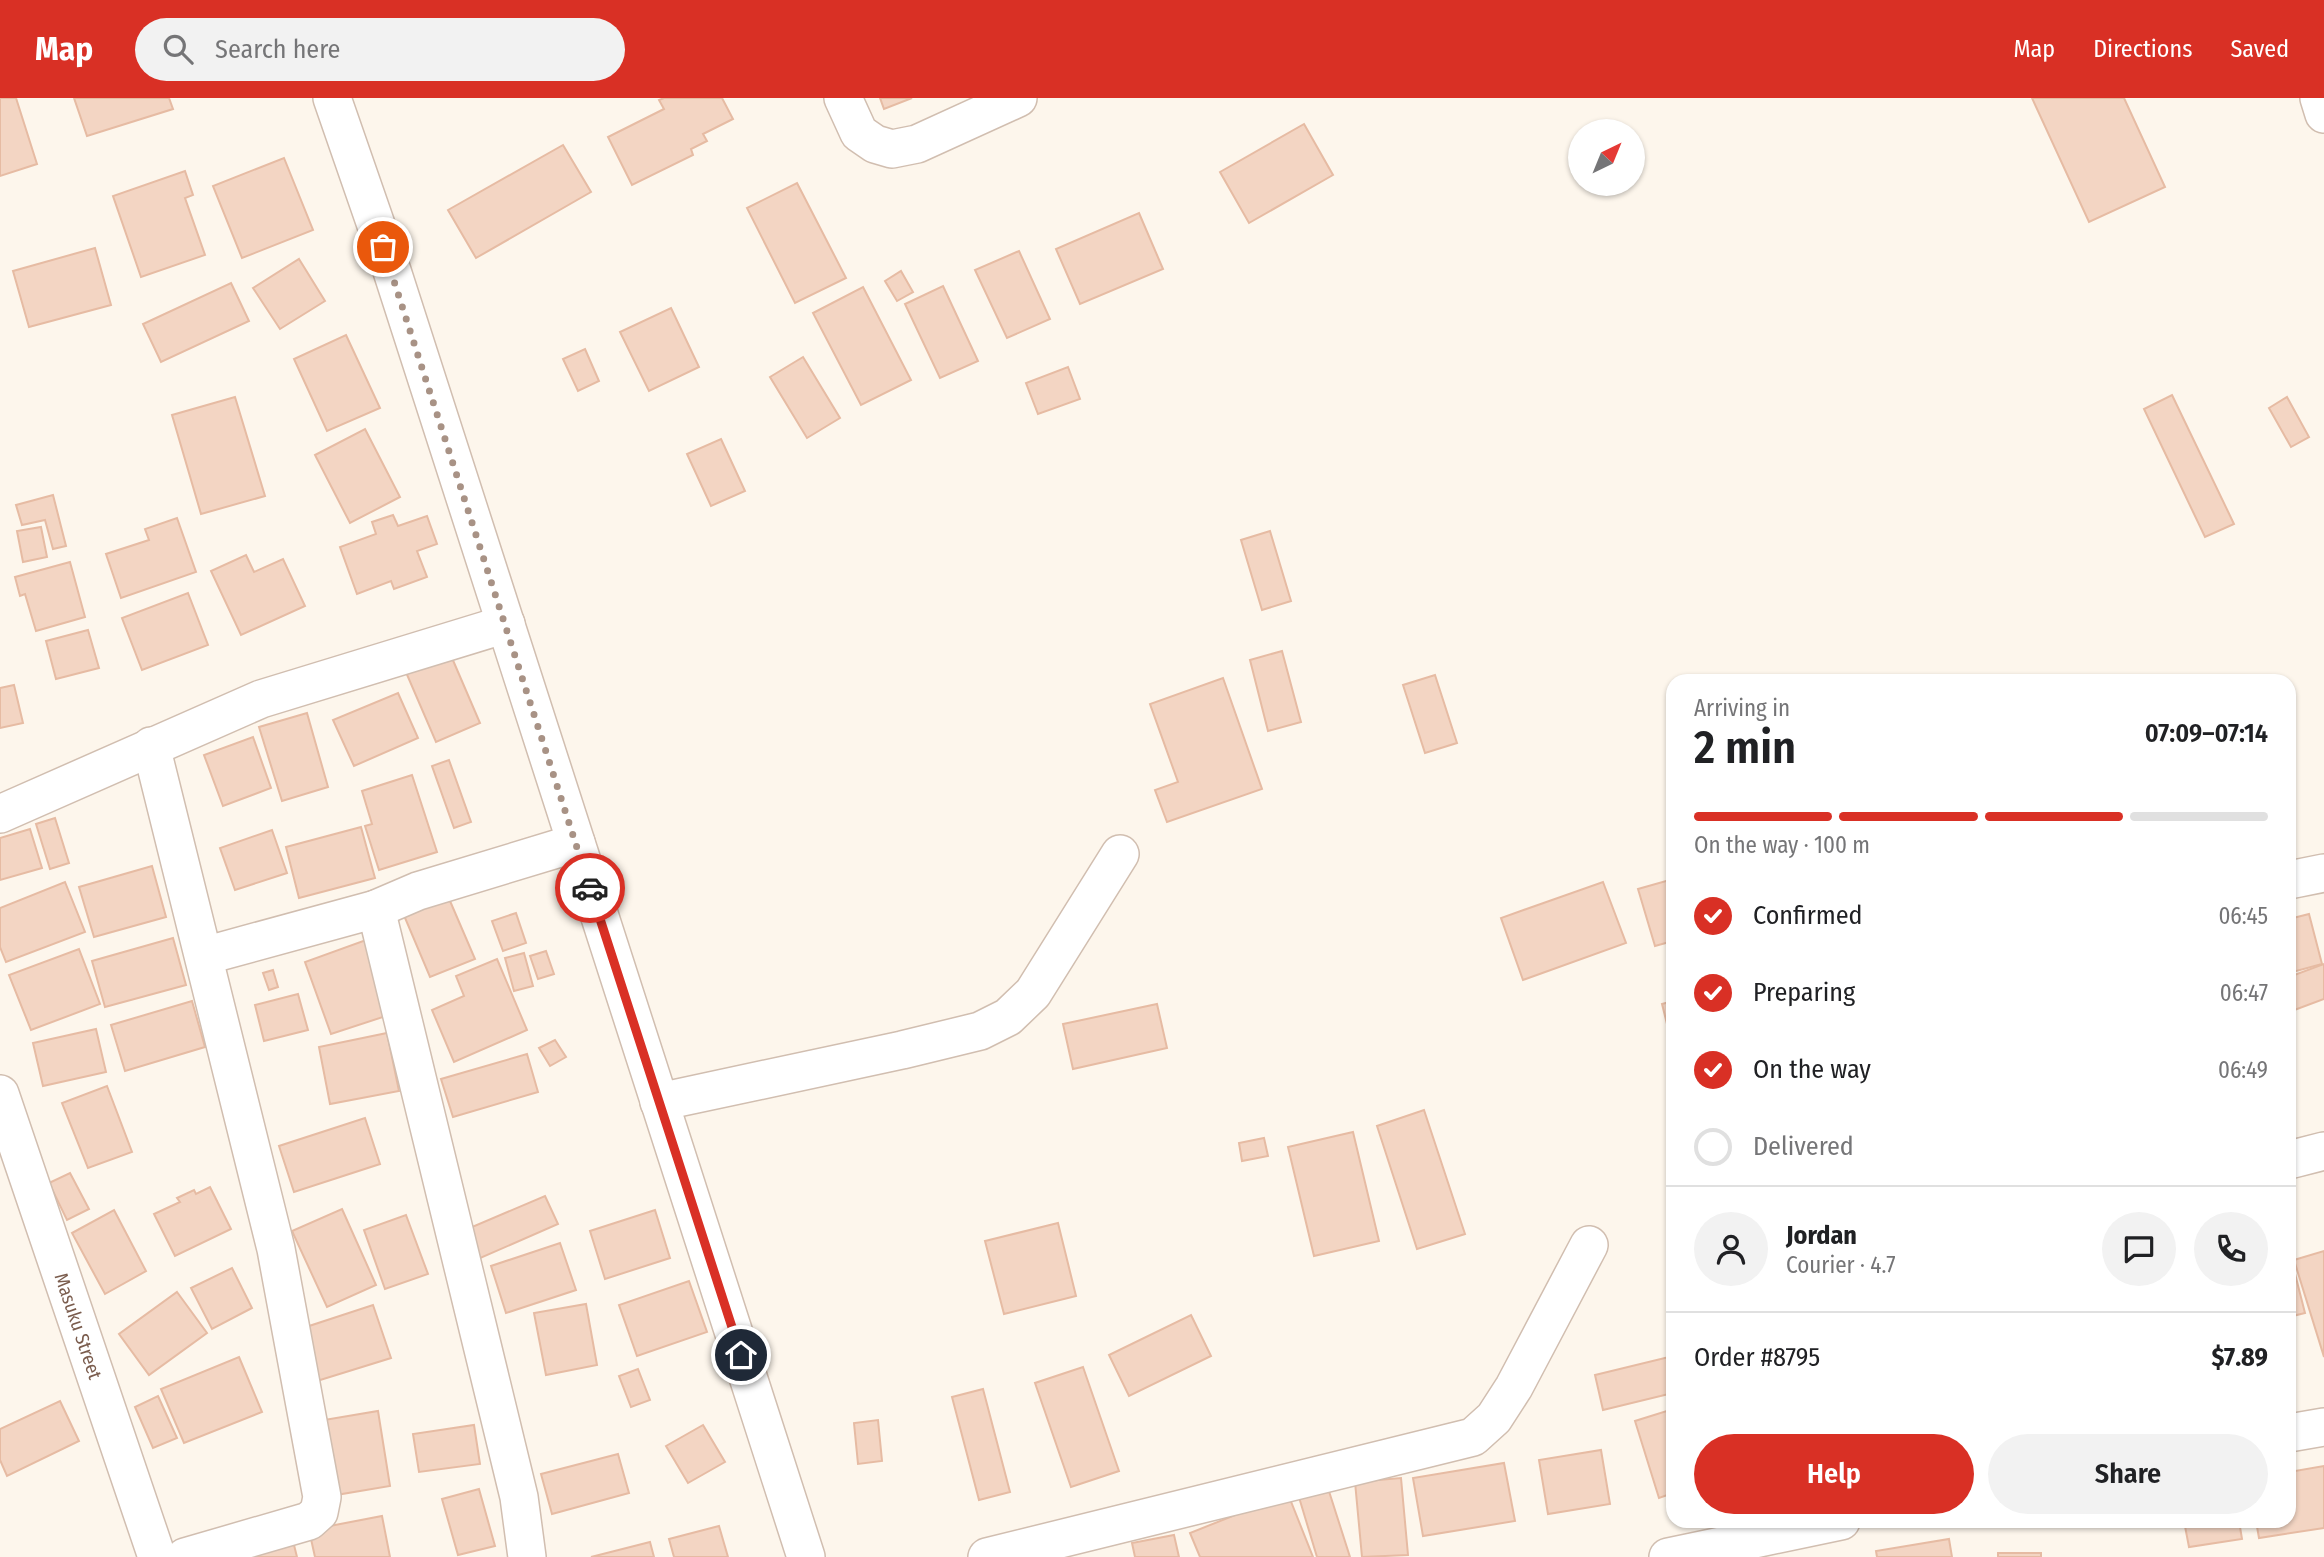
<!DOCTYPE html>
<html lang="en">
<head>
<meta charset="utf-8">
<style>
  :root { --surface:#fff; --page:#f2f2f2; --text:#202124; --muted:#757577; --line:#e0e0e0; --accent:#d93025 }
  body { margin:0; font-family:"Fira Sans Condensed",sans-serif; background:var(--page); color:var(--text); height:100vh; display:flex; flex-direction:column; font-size:26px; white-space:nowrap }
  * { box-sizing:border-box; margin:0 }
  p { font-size:23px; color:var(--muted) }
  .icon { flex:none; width:38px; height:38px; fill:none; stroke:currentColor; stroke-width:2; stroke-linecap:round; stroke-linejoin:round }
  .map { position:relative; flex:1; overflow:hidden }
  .sheet { position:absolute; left:1666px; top:576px; width:630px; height:854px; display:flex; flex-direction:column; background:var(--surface); border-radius:21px; box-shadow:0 2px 5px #0004 }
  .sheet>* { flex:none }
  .needle { width:46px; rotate:43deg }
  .buttons { position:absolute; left:1568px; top:21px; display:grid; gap:14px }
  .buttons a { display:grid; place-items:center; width:77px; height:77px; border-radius:50%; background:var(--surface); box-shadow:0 2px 5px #0004; font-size:35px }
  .pin { position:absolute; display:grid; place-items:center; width:60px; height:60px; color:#fff; margin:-30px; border:4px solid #fff; border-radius:50%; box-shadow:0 2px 7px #0007 }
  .courier { position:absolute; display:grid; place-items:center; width:70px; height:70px; margin:-35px; border:5px solid #d93025; border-radius:50%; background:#fff; color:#222; box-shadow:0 2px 9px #0007 }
  .overview em { font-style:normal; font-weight:600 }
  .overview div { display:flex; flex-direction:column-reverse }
  .overview { display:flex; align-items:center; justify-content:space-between; height:119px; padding:0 28px }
  h1 { font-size:46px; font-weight:600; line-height:52px }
  .bar { display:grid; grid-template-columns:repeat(4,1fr); gap:10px 7px; align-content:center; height:84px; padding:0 28px }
  .bar i { height:9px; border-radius:5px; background:var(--line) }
  .bar .current { background:var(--accent) }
  .bar p { grid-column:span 4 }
  .line { display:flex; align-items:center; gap:18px; padding:0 28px; border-top:2px solid var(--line) }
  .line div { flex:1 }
  .round { display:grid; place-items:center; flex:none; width:74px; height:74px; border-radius:37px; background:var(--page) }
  ol { padding:0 28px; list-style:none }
  li { display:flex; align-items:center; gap:21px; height:77px }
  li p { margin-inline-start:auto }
  li .icon { padding:7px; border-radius:50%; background:var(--accent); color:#fff; stroke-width:4 }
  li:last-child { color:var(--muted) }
  li i { width:38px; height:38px; border:4px solid var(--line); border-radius:50% }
  .cta { display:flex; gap:14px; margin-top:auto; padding:14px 28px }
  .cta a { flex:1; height:80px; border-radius:42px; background:var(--accent); color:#fff; font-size:28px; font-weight:600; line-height:80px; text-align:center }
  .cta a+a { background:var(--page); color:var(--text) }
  header { display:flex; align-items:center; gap:42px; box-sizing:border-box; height:98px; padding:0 35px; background:var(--accent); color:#fff }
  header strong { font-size:33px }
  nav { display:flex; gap:38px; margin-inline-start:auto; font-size:24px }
  .search { width:490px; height:63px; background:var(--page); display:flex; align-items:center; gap:18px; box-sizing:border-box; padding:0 24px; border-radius:38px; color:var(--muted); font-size:26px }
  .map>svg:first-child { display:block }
</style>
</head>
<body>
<header>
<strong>Map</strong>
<div class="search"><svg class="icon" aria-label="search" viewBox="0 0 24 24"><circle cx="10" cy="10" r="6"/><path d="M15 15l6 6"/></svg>Search here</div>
<nav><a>Map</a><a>Directions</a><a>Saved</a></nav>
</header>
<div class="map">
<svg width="2324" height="1459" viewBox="0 0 2324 1459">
  <rect width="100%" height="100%" fill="#fdf6ec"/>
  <g fill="#f3d5c3" stroke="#e6bba3" stroke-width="2">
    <path d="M 0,0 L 16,0 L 37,66 L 0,78 Z"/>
    <path d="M 74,0 L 169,0 L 173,11 L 87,38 Z"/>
    <path d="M 664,0 L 722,0 L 733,21 L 703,36 L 707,43 L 691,51 L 693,57 L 632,87 L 608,39 L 664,11 L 659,2 Z"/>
    <path d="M 880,0 L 912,0 L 884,11 Z"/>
    <path d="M 2032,0 L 2124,0 L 2165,89 L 2089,124 Z"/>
    <path d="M 1304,26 L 1333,77 L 1249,125 L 1220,74 Z"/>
    <path d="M 563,47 L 591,94 L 476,160 L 448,112 Z"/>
    <path d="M 284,60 L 313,132 L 242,160 L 213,88 Z"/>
    <path d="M 185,73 L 193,97 L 185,100 L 205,157 L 141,179 L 113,98 Z"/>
    <path d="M 797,85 L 846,180 L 795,205 L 747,110 Z"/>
    <path d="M 1139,115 L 1163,171 L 1080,206 L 1056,151 Z"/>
    <path d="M 95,150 L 111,207 L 29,229 L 13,173 Z"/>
    <path d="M 1019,153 L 1050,221 L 1007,240 L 975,172 Z"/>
    <path d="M 299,161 L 325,203 L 280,231 L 253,190 Z"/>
    <path d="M 901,173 L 913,194 L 897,203 L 885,183 Z"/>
    <path d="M 231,185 L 249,223 L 161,264 L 143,226 Z"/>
    <path d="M 943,188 L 978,263 L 940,280 L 905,206 Z"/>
    <path d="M 863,189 L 911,282 L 861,307 L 813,215 Z"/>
    <path d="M 671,210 L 699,269 L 649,293 L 620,234 Z"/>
    <path d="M 346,237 L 380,310 L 327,333 L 294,261 Z"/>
    <path d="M 585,251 L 599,283 L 578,293 L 563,261 Z"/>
    <path d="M 803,259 L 840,320 L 807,340 L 770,279 Z"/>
    <path d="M 1068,269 L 1080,301 L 1038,316 L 1026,285 Z"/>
    <path d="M 2172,297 L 2234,426 L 2205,439 L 2144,311 Z"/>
    <path d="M 235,299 L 265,398 L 201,416 L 172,317 Z"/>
    <path d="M 2287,299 L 2309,339 L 2291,349 L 2269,310 Z"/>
    <path d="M 365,331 L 400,399 L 350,425 L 315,357 Z"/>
    <path d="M 721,341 L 745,393 L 711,408 L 687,356 Z"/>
    <path d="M 53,397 L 66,448 L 53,451 L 45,422 L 22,427 L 16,407 Z"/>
    <path d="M 393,417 L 398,428 L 427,418 L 437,446 L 417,453 L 427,479 L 394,491 L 391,483 L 357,496 L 340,449 L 376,436 L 372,424 Z"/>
    <path d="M 177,420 L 196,474 L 121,500 L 106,456 L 149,442 L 145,431 Z"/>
    <path d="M 41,429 L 47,459 L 23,464 L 17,433 Z"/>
    <path d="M 1270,433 L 1291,503 L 1262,512 L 1241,442 Z"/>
    <path d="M 246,457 L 254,474 L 283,461 L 305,508 L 241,537 L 211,473 Z"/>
    <path d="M 70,464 L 85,519 L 36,533 L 25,496 L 20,498 L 15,479 Z"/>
    <path d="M 188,495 L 208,547 L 142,572 L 122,520 Z"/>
    <path d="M 88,532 L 99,570 L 56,581 L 46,543 Z"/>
    <path d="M 449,553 L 480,625 L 436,644 L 405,572 Z"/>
    <path d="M 1282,553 L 1301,624 L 1268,633 L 1250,562 Z"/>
    <path d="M 1435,577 L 1457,645 L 1425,655 L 1403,587 Z"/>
    <path d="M 1223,580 L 1262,691 L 1167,724 L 1155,692 L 1178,684 L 1150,606 Z"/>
    <path d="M 14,587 L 23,625 L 0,630 L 0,590 Z"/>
    <path d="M 398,595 L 418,640 L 354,668 L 333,622 Z"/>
    <path d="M 307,615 L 328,689 L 282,703 L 259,629 Z"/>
    <path d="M 253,639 L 271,690 L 223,708 L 204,657 Z"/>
    <path d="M 449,662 L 471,724 L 454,730 L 432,668 Z"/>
    <path d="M 412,677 L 437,754 L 379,772 L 365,728 L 372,726 L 362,693 Z"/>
    <path d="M 55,720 L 69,765 L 50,771 L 36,726 Z"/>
    <path d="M 361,729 L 375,780 L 299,800 L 286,749 Z"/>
    <path d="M 30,731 L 42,770 L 0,782 L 0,740 Z"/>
    <path d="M 272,732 L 287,775 L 235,792 L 220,750 Z"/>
    <path d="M 152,768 L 166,819 L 94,839 L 79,789 Z"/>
    <path d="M 1673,781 L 1673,843 L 1655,848 L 1638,791 Z"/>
    <path d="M 65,784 L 85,834 L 6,864 L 0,849 L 0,810 Z"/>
    <path d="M 1603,784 L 1626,845 L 1523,882 L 1501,820 Z"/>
    <path d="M 444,789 L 475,861 L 430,879 L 400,808 Z"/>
    <path d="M 516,815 L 526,845 L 503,853 L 492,823 Z"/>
    <path d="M 2309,816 L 2322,866 L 2289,875 L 2289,821 Z"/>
    <path d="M 173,840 L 186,887 L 105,909 L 92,863 Z"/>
    <path d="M 366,842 L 392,916 L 331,936 L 305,864 Z"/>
    <path d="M 79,851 L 100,906 L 31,932 L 9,877 Z"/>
    <path d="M 546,853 L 554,876 L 538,881 L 530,858 Z"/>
    <path d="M 524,855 L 533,888 L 514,893 L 505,860 Z"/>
    <path d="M 497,861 L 527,932 L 454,964 L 432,912 L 464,898 L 456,878 Z"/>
    <path d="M 2324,866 L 2324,901 L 2289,914 L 2289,879 Z"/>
    <path d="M 273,872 L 278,889 L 269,892 L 263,875 Z"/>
    <path d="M 298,896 L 308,932 L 264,943 L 255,907 Z"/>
    <path d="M 192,903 L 205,949 L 125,973 L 111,927 Z"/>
    <path d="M 1673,903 L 1673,950 L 1662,906 Z"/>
    <path d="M 1157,906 L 1167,950 L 1073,971 L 1063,926 Z"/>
    <path d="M 96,931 L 106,974 L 43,988 L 33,945 Z"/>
    <path d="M 387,935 L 399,993 L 330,1006 L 319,949 Z"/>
    <path d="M 555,942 L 566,959 L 550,968 L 539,950 Z"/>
    <path d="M 527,956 L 538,994 L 453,1019 L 441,981 Z"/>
    <path d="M 107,988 L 132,1054 L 88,1070 L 62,1005 Z"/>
    <path d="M 1424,1012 L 1465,1136 L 1417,1151 L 1377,1028 Z"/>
    <path d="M 365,1020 L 380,1066 L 294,1094 L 279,1048 Z"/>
    <path d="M 1353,1034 L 1379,1143 L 1314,1158 L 1288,1049 Z"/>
    <path d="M 1264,1040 L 1268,1058 L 1242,1063 L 1239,1045 Z"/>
    <path d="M 70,1075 L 89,1111 L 67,1122 L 49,1085 Z"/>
    <path d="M 210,1089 L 231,1131 L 175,1158 L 154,1116 L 180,1104 L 177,1100 L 194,1092 L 196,1096 Z"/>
    <path d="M 545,1098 L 558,1126 L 478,1161 L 465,1132 Z"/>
    <path d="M 342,1111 L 376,1187 L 327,1209 L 292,1133 Z"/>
    <path d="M 114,1112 L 146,1173 L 105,1196 L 72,1135 Z"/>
    <path d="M 655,1112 L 670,1160 L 605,1181 L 590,1133 Z"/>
    <path d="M 406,1117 L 428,1176 L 385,1191 L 364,1132 Z"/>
    <path d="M 1058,1125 L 1076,1198 L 1004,1216 L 985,1143 Z"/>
    <path d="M 560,1145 L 576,1192 L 506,1215 L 491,1168 Z"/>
    <path d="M 2324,1153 L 2324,1259 L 2294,1162 Z"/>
    <path d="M 2290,1156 L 2305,1215 L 2289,1219 L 2289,1157 Z"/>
    <path d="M 232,1170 L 252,1210 L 212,1231 L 191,1190 Z"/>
    <path d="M 689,1183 L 707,1234 L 637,1258 L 619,1207 Z"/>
    <path d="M 177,1194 L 207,1235 L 149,1277 L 119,1236 Z"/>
    <path d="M 586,1206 L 597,1267 L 546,1277 L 534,1215 Z"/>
    <path d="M 373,1207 L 391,1260 L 317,1283 L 300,1231 Z"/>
    <path d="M 1191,1217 L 1211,1258 L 1129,1298 L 1109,1257 Z"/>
    <path d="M 1673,1258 L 1673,1295 L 1603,1312 L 1595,1277 Z"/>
    <path d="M 239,1259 L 262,1314 L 184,1345 L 161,1291 Z"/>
    <path d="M 1083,1269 L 1119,1373 L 1071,1389 L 1035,1285 Z"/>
    <path d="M 638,1271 L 650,1302 L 631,1309 L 619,1278 Z"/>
    <path d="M 983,1291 L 1010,1394 L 979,1402 L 952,1299 Z"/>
    <path d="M 158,1298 L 177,1340 L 153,1350 L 135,1309 Z"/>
    <path d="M 60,1303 L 79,1343 L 7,1378 L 0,1362 L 0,1331 Z"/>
    <path d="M 1673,1311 L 1673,1395 L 1659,1400 L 1635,1323 Z"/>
    <path d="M 378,1313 L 390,1388 L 336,1397 L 324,1322 Z"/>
    <path d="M 878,1322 L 882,1363 L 858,1366 L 854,1325 Z"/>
    <path d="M 474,1327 L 480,1366 L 419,1374 L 413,1336 Z"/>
    <path d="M 703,1327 L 725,1364 L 688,1385 L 666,1348 Z"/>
    <path d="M 1601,1352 L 1610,1406 L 1548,1416 L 1539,1362 Z"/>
    <path d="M 618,1356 L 629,1395 L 552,1416 L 541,1376 Z"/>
    <path d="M 1504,1365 L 1515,1423 L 1423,1438 L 1413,1380 Z"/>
    <path d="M 2324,1368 L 2324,1430 L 2259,1440 L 2256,1423 L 2289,1423 L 2289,1374 Z"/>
    <path d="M 1401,1380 L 1408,1457 L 1362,1459 L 1355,1384 Z"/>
    <path d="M 1327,1387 L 1350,1459 L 1317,1459 L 1298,1396 Z"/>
    <path d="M 479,1391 L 495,1448 L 458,1457 L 442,1401 Z"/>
    <path d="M 1288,1396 L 1313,1459 L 1200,1459 L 1190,1435 Z"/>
    <path d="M 382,1418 L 390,1459 L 315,1459 L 309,1432 Z"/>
    <path d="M 2184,1423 L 2239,1423 L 2242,1441 L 2189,1449 Z"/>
    <path d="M 719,1428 L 728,1459 L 674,1459 L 669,1441 Z"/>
    <path d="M 1174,1437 L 1179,1459 L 1135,1459 L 1132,1445 Z"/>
    <path d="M 292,1439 L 297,1459 L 221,1459 Z"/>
    <path d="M 1949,1441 L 1952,1459 L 1877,1459 L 1876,1453 Z"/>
    <path d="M 650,1444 L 654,1459 L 591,1459 Z"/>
    <rect x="1998" y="1455" width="43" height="4"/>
  </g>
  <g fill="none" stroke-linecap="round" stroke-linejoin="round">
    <defs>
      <g id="minor">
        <path d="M 332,0 L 392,173 L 806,1459"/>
        <path d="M 843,0 L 859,35 L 875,46 L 892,51 L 917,46 L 1018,0"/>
        <path d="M 2319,0 L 2324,16"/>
        <path d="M 151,648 L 276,1151 L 322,1399 L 319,1414 L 309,1423 L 185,1459"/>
        <path d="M 0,716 L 261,601 L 506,526"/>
        <path d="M 2289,782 L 2324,775"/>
        <path d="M 376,811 L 519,1399 L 527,1459"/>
        <path d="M 204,858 L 376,811 L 418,793 L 576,745"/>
        <path id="s1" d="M 0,996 L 157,1459"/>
        <path d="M 659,1004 L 902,952 L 980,933 L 1008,919 L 1033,895 L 1120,756"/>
        <path d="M 2289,1062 L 2324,1053"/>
        <path d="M 2289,1335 L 2324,1329"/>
        <path d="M 987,1459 L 1473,1339 L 1494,1320 L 1514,1289 L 1589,1147"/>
        <path d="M 1668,1459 L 1841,1423"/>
      </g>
    </defs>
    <use href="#minor" stroke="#d1beb0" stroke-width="40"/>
    <use href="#minor" stroke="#fff" stroke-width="37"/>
  </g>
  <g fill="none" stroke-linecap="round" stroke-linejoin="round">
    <path stroke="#a89285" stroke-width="7" stroke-dasharray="0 12.6" d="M 383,149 L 590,790"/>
    <path stroke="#d93025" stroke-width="9" d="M 590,790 L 741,1257"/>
  </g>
  <g text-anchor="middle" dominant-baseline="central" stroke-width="5" stroke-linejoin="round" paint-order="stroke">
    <g font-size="19" fill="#7a5c4d" stroke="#fffaf3">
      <text stroke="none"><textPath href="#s1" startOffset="245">Masuku Street</textPath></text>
    </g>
  </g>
</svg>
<div class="buttons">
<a><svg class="needle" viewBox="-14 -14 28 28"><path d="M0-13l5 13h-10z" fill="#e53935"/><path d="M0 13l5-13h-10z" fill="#757577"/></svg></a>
</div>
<div class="pin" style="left:383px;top:149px;background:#ea580c"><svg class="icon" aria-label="bag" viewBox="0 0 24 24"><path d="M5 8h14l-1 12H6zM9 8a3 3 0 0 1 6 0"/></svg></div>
<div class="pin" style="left:741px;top:1257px;background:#1f2937"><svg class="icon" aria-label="home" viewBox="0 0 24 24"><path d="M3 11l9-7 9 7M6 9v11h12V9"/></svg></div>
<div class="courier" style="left:590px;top:790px"><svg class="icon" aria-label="car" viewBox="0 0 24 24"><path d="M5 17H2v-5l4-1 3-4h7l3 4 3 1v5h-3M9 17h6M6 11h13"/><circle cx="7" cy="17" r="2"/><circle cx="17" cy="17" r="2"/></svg></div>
<section class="sheet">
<div class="overview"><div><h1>2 min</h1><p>Arriving in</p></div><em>07:09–07:14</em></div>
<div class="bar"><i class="current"></i><i class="current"></i><i class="current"></i><i></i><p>On the way · 100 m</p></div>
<ol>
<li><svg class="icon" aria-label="check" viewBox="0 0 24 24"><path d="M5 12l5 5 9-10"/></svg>Confirmed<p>06:45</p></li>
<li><svg class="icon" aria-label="check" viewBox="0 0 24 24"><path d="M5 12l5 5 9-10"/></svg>Preparing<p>06:47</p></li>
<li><svg class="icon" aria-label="check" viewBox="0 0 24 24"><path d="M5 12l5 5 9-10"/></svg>On the way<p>06:49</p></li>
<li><i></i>Delivered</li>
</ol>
<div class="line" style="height:126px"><a class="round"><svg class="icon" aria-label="person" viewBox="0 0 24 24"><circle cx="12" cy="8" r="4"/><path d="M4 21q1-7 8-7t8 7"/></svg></a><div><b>Jordan</b><p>Courier · 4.7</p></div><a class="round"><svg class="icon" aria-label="chat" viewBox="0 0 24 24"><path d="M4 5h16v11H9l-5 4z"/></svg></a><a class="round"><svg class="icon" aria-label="phone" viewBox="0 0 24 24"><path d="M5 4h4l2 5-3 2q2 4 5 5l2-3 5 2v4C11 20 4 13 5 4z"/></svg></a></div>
<div class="line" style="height:91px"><div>Order #8795</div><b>$7.89</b></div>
<div class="cta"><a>Help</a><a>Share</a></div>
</section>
</div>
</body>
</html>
